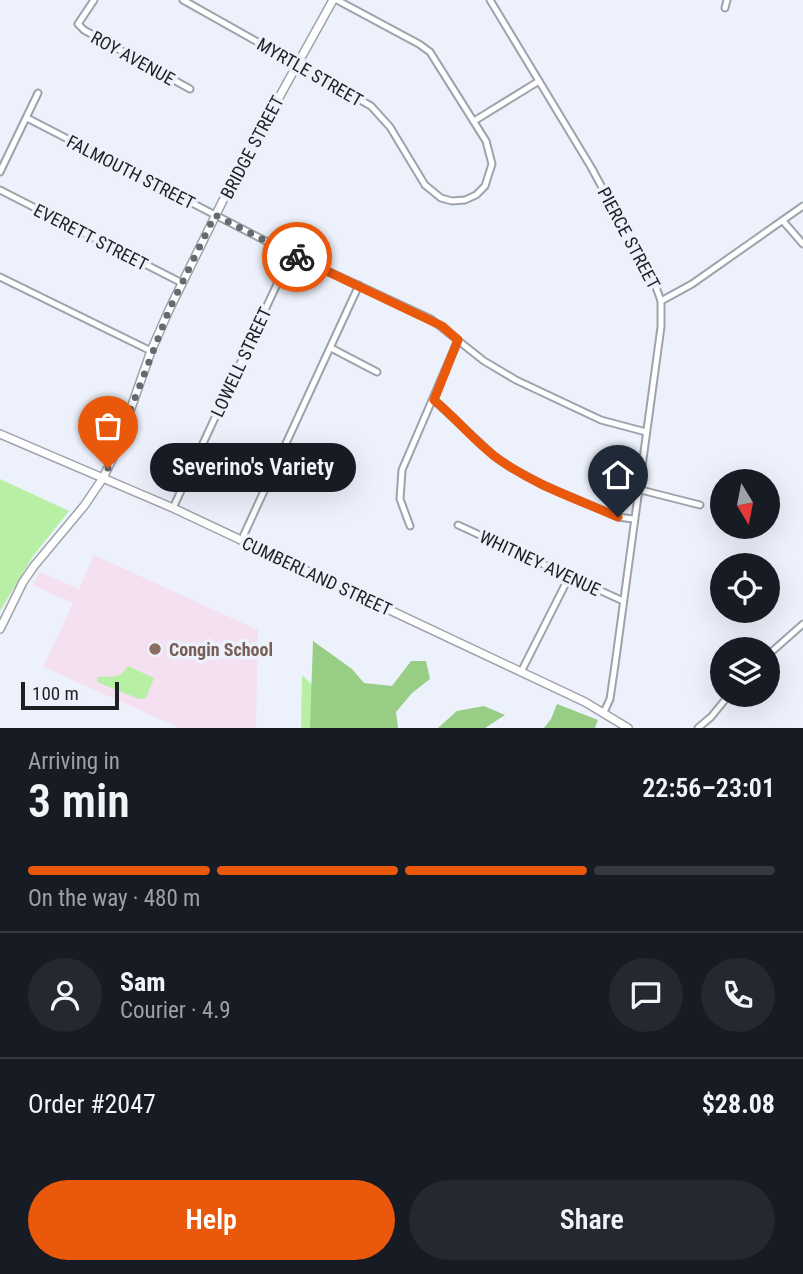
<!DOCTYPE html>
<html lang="en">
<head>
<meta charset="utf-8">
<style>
  :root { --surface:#171b24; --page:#242831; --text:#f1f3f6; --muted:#9ea1a6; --line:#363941; --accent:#ea580c }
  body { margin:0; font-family:"Roboto Condensed",sans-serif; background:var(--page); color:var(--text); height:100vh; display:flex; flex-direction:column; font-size:26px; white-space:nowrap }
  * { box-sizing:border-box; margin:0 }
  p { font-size:23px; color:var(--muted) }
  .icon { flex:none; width:38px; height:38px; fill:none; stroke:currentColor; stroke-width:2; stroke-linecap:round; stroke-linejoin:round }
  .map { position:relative; height:728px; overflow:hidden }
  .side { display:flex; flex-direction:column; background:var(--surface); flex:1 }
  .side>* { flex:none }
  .needle { width:46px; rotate:170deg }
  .buttons { position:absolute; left:710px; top:469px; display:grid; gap:14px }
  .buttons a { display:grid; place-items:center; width:70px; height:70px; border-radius:50%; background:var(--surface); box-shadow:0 7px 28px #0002; font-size:35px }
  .scale { position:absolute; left:21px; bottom:18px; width:98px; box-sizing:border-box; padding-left:7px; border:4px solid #1e2023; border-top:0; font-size:19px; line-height:24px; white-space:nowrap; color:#1e2023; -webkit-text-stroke:5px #ecf1fb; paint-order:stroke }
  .pin { position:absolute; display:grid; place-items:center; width:60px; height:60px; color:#fff; margin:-72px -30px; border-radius:50% 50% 50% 0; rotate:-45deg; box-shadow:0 0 7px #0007 }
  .pin .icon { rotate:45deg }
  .courier { position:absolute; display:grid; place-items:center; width:70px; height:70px; margin:-35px; border:5px solid #ea580c; border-radius:50%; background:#fff; color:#222; box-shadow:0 2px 9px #0007 }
  .bubble { position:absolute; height:49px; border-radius:24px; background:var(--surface); box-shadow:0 7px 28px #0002; font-size:23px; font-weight:600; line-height:49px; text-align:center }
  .headline em { font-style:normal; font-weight:600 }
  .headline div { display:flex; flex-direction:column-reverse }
  .headline { display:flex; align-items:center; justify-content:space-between; height:119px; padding:0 28px }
  h1 { font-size:46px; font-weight:600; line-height:52px }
  .bar { display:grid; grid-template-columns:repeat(4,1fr); gap:10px 7px; align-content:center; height:84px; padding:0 28px }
  .bar i { height:9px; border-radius:5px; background:var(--line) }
  .bar .active { background:var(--accent) }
  .bar p { grid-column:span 4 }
  .line { display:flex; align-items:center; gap:18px; padding:0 28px; border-top:2px solid var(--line) }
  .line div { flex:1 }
  .round { display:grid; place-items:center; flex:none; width:74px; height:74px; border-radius:37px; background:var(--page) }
  .cta { display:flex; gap:14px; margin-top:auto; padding:14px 28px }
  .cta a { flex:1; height:80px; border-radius:42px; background:var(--accent); color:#fff; font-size:28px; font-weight:600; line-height:80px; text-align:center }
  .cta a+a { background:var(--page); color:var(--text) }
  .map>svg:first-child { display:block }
</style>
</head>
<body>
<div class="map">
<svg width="803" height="728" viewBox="0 0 803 728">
  <rect width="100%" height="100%" fill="#ecf1fb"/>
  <path fill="#f4e0f1" d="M 94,555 L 258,630 L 256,728 L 180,728 L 43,667 L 73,603 L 32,585 L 40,572 L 79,589 Z"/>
  <g fill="#b7efa5">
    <path d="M 0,479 L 69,511 L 33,556 L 0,611 Z"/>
    <path d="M 128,666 L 154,678 L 146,698 L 139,699 L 97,682 L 98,677 C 111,676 120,680 128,666 Z"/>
    <path d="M 302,675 L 357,728 L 301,728 Z"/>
  </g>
  <g fill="#97cd85">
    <path d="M 313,641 L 352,669 L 364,683 L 392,686 L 411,661 L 426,661 L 430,679 L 412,693 L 396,712 L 398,728 L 310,728 Z"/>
    <path d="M 557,704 L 598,720 L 595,728 L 544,728 L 551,719 Z"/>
    <path d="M 484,706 L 505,715 L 485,728 L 438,728 L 457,711 Z"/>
  </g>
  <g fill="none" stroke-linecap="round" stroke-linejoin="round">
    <defs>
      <g id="street">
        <path d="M 94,0 L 78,24 L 84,30 L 190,89"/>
        <path d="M 183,0 L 371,106 L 390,127 L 425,185 L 441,198 L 452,201 L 465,200 L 476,195 L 485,186 L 492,164 L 486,141 L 430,52 L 419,44 L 337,0"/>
        <path d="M 490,0 L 591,167 L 656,287 L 661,301 L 661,327 L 615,665 L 610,699 L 604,712"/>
        <path d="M 725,8 L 727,0"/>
        <path d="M 27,118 L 291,254 L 431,319 L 484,361 L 516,380 L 601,420 L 646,432"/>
        <path d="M 474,121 L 539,81"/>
        <path d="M 0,172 L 38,93"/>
        <path d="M 0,190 L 182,283"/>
        <path d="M 783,221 L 803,244"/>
        <path d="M 0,277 L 151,351"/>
        <path d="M 661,301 L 692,284 L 803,206"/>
        <path d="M 331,348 L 377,372"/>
        <path d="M 434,400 L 494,456 L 510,467 L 543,485 L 618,517 L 633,519"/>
        <path d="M 637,489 L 700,505"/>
        <path d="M 173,508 L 291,254"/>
        <path d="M 458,525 L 623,601"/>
        <path d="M 410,526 L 400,499 L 402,470 L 458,340"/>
        <path d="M 241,541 L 359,285"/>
        <path d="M 768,655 L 803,624"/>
        <path d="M 521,672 L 569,577"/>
        <path d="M 698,728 L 711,717 L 729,695"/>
      </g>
      <g id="secondary">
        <path d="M 0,434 L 173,508 L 585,702 L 628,728"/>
        <path d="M 0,629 L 23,582 L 34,566 L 84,506 L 103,478 L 116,451 L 151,351 L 169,310 L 231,184 L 333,0"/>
      </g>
    </defs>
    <use href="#street" stroke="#9ea3ab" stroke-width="9"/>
    <use href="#secondary" stroke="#9ea3ab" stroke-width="10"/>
    <use href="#street" stroke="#fff" stroke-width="5"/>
    <use href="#secondary" stroke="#fff" stroke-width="7"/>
  </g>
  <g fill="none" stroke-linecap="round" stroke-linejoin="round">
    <path stroke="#66696f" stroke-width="7" stroke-dasharray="0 12.6" d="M 108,468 L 169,310 L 215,215 L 297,257"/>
    <path stroke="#ea580c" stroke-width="9" d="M 297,257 L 442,326 L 458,340 L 434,400 C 456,418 474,441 497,458 C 534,485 577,499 618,517"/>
  </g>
  <circle fill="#8d6e63" stroke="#ecf1fb" stroke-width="2.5" cx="155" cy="649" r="7"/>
  <g text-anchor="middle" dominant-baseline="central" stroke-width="7" stroke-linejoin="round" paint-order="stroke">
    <g font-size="18" fill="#1e2023" stroke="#ecf1fb">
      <text transform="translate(133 58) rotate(29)">ROY AVENUE</text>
      <text transform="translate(310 72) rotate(30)">MYRTLE STREET</text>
      <text transform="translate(252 147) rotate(-62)">BRIDGE STREET</text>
      <text transform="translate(131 172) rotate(27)">FALMOUTH STREET</text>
      <text transform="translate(91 237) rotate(27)">EVERETT STREET</text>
      <text transform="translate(629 238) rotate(62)">PIERCE STREET</text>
      <text transform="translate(241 362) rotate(-65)">LOWELL STREET</text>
      <text transform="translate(540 563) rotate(25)">WHITNEY AVENUE</text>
      <text transform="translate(317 576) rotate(25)">CUMBERLAND STREET</text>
    </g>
    <g font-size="18" font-weight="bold" fill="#785e54" stroke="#ecf1fb" text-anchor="start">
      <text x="169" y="649">Congin School</text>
    </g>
  </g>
</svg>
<div class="buttons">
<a><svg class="needle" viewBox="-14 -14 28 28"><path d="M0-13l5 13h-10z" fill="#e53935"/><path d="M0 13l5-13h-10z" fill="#9ea1a6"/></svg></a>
<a><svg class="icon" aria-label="locate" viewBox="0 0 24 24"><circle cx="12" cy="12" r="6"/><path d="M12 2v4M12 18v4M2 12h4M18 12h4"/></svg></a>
<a><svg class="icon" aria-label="layers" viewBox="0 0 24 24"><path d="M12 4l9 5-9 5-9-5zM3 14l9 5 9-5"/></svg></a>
</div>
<div class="scale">100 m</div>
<div class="pin" style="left:108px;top:468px;background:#ea580c"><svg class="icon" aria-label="bag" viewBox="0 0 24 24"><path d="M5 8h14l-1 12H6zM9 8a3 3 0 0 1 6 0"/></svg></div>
<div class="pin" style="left:618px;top:517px;background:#1f2937"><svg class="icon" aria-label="home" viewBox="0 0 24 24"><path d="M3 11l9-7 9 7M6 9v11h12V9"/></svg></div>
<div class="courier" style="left:297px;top:257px"><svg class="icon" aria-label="bike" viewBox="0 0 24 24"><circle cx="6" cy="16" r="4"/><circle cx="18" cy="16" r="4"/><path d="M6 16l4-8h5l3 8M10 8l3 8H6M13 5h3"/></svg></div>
<div class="bubble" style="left:150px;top:443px;width:206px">Severino's Variety</div>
</div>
<section class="side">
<div class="headline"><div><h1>3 min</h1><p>Arriving in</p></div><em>22:56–23:01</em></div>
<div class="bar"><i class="active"></i><i class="active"></i><i class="active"></i><i></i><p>On the way · 480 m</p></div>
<div class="line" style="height:126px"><a class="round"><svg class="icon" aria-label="person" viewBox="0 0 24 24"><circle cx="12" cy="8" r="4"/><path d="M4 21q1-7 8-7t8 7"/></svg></a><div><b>Sam</b><p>Courier · 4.9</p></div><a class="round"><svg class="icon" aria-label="chat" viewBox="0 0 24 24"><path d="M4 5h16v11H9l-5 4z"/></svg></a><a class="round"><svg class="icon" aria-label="phone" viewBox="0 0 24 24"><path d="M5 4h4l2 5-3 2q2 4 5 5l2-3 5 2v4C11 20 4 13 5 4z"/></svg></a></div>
<div class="line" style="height:91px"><div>Order #2047</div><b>$28.08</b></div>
<div class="cta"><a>Help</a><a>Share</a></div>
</section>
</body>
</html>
